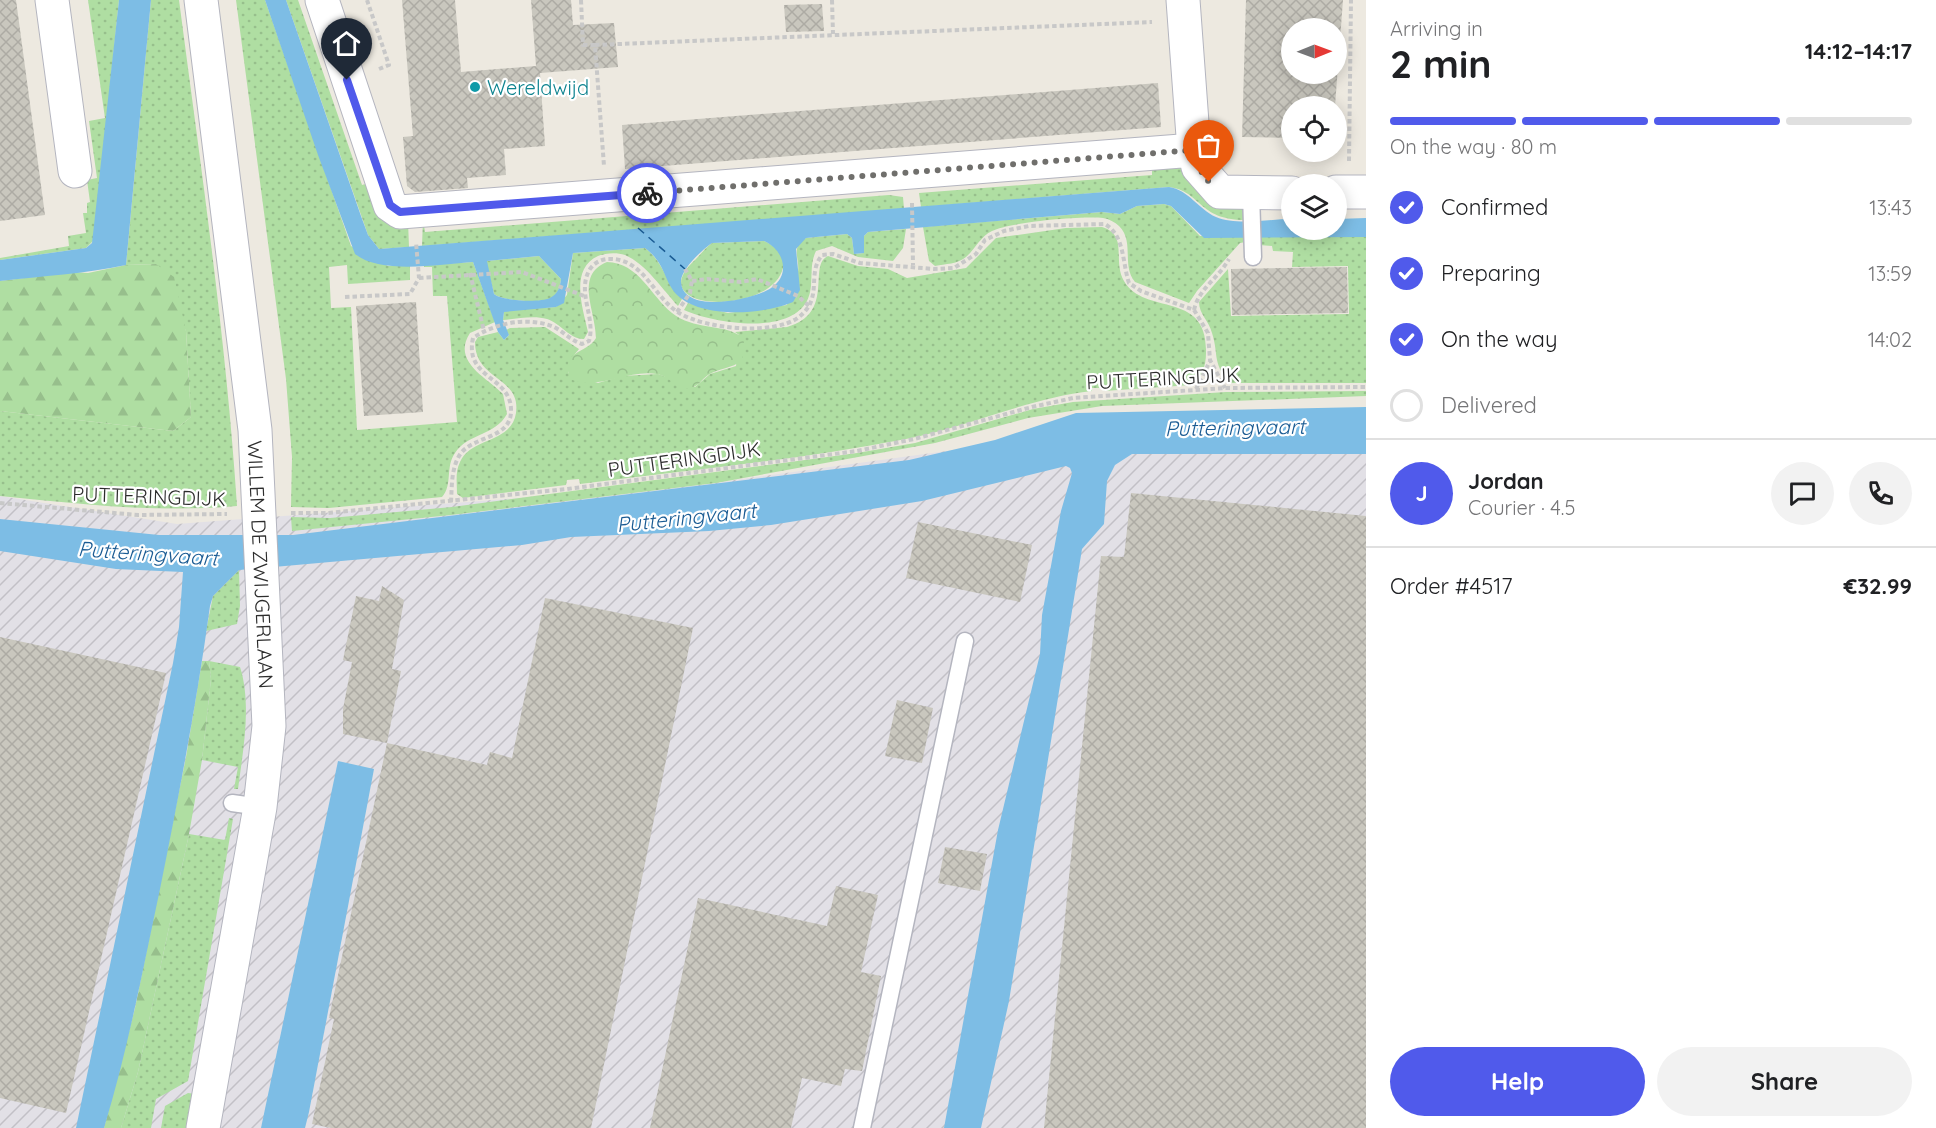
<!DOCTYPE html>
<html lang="en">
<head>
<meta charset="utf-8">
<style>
  :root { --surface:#fff; --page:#f2f2f2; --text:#202124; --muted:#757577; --line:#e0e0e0; --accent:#505aeb }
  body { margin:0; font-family:Quicksand,sans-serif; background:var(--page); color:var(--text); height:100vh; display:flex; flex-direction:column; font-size:22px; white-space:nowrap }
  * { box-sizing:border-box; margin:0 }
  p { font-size:20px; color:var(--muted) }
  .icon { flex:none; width:33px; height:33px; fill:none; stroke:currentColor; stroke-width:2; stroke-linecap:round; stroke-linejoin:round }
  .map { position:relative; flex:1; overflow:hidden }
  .details { display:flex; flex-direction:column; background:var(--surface); width:570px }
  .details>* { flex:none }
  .needle { width:39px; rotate:89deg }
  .buttons { position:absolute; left:1281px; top:18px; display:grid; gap:12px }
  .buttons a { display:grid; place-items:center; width:66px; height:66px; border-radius:50%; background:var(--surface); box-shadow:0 3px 15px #0003; font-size:30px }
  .pin { position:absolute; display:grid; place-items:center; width:51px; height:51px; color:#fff; margin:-62px -26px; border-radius:50% 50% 50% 0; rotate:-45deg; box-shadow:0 0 6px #0007 }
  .pin .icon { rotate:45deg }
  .courier { position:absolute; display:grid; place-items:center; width:60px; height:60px; margin:-30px; border:4px solid #505aeb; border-radius:50%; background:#fff; color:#222; box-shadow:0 2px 8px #0007 }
  .headline em { font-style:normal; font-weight:800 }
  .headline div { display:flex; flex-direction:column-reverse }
  .headline { display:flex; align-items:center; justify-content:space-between; height:102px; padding:0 24px }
  h1 { font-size:39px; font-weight:800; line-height:45px }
  .bar { display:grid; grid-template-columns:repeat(4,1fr); gap:9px 6px; align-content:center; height:72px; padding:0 24px }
  .bar i { height:8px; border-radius:4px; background:var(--line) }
  .bar .on { background:var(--accent) }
  .bar p { grid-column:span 4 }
  .line { display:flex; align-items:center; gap:15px; padding:0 24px; border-top:2px solid var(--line) }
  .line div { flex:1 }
  .round { display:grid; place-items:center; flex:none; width:63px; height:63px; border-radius:32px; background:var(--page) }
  ol { padding:0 24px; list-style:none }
  li { display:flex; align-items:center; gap:18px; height:66px }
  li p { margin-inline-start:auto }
  li .icon { padding:6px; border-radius:50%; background:var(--accent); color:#fff; stroke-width:4 }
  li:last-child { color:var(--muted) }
  li i { width:33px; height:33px; border:3px solid var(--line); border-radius:50% }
  .button { display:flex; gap:12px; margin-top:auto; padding:12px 24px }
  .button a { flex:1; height:69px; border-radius:36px; background:var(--accent); color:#fff; font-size:24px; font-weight:800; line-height:69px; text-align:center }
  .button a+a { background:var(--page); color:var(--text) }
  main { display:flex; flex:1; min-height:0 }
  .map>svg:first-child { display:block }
</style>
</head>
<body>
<main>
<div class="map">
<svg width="1366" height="1128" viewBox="0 0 1366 1128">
  <defs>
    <pattern id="industrial-furrows" width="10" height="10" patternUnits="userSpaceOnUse" patternTransform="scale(1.5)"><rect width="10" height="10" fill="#e2e0e6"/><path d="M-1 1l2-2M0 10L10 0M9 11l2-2" fill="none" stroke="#c2c0c6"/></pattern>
    <pattern id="grass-dots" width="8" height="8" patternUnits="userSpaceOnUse" patternTransform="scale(1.5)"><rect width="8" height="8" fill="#afdea2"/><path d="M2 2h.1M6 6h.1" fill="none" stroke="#97bf8c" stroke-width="1.8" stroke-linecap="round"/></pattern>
    <pattern id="forest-firs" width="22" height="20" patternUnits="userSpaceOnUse" patternTransform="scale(1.5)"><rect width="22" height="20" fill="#afdea2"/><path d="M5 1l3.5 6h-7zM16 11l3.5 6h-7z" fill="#97bf8c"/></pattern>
    <pattern id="park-crowns" width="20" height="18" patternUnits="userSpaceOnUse" patternTransform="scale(1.5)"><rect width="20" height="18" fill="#afdea2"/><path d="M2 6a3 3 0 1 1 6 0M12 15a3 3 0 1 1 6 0" fill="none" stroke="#97bf8c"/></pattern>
    <pattern id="building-cross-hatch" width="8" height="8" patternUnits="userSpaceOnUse" patternTransform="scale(1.5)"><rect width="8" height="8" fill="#c9c7be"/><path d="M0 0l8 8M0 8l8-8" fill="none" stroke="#adaba4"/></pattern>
  </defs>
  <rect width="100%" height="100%" fill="#ede9e0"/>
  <path fill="url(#industrial-furrows)" d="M 1366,408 L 1366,1128 L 0,1128 L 0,496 L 177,524 L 705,484 L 1225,413 Z"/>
  <g fill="url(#grass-dots)">
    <path d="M 88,0 L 119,0 L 94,240 L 86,248 L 0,260 L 0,258 L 69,246 L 68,236 L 86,233 L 83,213 L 87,213 L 87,203 L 90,202 L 87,180 L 97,178 L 89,121 L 105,118 Z"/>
    <path d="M 151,0 L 179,0 C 201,169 226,337 237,506 C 157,513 80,504 0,496 L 0,411 L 173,431 L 191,417 L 186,331 L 156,264 L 126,265 Z"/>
    <path d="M 236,0 L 265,0 L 351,246 L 388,266 L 410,265 L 410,280 L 348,284 L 347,265 L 329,267 L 331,308 L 351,307 L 357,430 L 457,422 L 447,296 L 433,296 L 432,267 L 424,267 L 424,265 L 473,262 L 495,322 L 470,333 C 451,362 488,378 503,394 L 507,414 C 495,436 468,433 455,453 C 445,467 453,485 442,497 L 329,508 L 291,507 L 292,457 L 286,379 Z"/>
    <path d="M 286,0 L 298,0 L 362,185 L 373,182 L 408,221 L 409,247 L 379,249 L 368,235 Z"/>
    <path d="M 1152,163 L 1180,167 L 1245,203 L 1245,220 C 1198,220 1201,191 1169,187 L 921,207 L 919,193 L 1152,175 Z"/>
    <path d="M 889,195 L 903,197 L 904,209 L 422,246 L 423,219 L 425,232 Z"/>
    <path d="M 1164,204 L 1171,206 L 1200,236 L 1246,237 L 1246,242 L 1240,243 L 1197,291 L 1189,303 L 1135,282 C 1121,265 1135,242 1119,226 C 1115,222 1109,219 1103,218 C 1082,216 1010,222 992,231 C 980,237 976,248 966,257 C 958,264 945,264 935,266 L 929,261 L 923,227 L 1102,212 L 1120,214 L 1137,206 Z"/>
    <path d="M 1102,227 C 1129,235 1112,261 1124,281 C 1145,317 1208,289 1206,353 C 1206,366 1202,378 1191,385 L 1104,391 L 1103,388 L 1092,388 L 1092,391 C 1028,398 969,427 906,439 C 799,460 689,470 580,484 L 579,479 L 567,480 L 566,485 L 463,498 L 457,494 C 457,483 455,472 460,462 C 471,437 511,444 516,413 C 521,376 475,381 475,342 L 478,337 L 498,332 L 504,340 L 509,335 L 506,330 L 510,328 L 545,327 L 579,349 L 570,360 L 568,373 L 598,383 L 622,376 L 658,374 L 695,387 L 710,374 L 736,366 L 739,335 L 735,332 L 787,327 C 836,313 807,265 828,256 L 858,266 L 888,269 L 907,278 L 966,268 L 996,238 L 1066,228 Z"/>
    <path d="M 906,229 L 903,248 L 893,261 L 858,257 L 832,246 L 816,251 C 808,267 815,286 807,301 C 788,336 713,323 684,310 L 688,303 L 728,313 L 787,305 C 790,294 796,283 798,272 C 800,258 790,247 806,238 L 847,234 L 852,238 L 854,254 L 864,253 L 864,236 L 868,232 Z"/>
    <path d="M 1259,237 L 1366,237 L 1366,383 L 1228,383 C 1212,359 1219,356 1212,333 C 1209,321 1199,314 1199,302 L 1228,269 L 1231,316 L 1349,314 L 1348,266 L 1292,267 L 1293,252 L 1273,251 L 1272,246 L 1259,245 Z"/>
    <path d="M 764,241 C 775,246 786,254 783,268 C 771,317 637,312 696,259 C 701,254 706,247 712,243 Z"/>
    <path d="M 645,248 C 664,262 666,284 682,299 L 678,306 C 663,290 646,264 625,255 C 616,252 606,253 598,256 C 569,269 583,309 588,332 L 584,339 C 571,340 560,323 547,319 C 533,315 517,319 503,320 L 504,312 L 508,310 L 556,307 L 567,295 L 573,253 Z"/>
    <path d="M 539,256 L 561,279 C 560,287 558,295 550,299 C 539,303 502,301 494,294 L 486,261 Z"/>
    <path d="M 1366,391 L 1366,396 L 1102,406 L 1028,418 L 935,443 L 716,483 L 451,515 L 292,531 L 291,517 L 330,518 L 452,507 L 857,453 L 915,443 L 1033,409 L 1073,402 L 1226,392 Z"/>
    <path d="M 239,570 L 240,606 L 237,624 L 206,631 L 213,596 Z"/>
    <path d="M 209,661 L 240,667 C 252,704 243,751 238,789 L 234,789 L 238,767 L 202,760 L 211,679 Z"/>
    <path d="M 229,818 L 233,819 L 188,1081 L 156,1099 L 151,1128 L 121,1128 L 138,1072 L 189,834 L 225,840 Z"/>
    <path d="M 188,1093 L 196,1094 L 190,1128 L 161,1128 L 165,1106 Z"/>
  </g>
  <g fill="url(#forest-firs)">
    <path d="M 156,264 L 174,277 L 186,331 L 191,417 L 173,431 L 0,411 L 0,281 L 73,272 L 88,273 L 126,265 Z"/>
    <path d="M 202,661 L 209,661 L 211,679 L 202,760 L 189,834 L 138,1072 L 121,1128 L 104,1128 L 135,1008 L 186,757 Z"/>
  </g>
  <path fill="url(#park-crowns)" d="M 607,262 C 639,263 650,295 672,313 C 694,330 721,324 739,335 L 744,341 L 742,360 C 732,369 719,368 708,375 C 702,379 698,387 690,388 C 676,390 670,376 657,374 C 627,369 599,391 570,379 C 560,349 586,355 596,338 C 596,311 574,275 607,262 Z"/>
  <g fill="#7dbde5" fill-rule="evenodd">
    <path d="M 119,0 L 151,0 L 126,265 C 85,274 42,276 0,281 L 0,260 L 86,248 L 92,243 Z"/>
    <path d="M 265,0 L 286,0 L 361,216 L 368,235 L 379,249 L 1169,187 C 1189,190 1198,209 1216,217 C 1237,226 1269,219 1291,219 L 1292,230 L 1336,230 L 1337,219 L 1366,218 L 1366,237 L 1204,238 L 1171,206 L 1164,204 L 1137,206 L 1120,214 L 1102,212 L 868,232 L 864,236 L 864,253 L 854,254 L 852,238 L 847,234 L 806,238 L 796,249 L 800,290 L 793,302 C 763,315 700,319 676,294 C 663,279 666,264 645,248 L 573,253 L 564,303 L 556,307 L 504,312 L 503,320 L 509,335 L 504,340 L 498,332 L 473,262 C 441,264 381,275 355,254 L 318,155 ZM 764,241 C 783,249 792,274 771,288 C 754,300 683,315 681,282 C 680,270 703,249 712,243 ZM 539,256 L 561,279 C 560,287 558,294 550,298 C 539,303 502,301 494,294 L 487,261 Z"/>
    <path d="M 1366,407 L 1366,454 L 1132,454 L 1115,465 L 1107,481 L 1104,524 L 1082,549 L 1009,1001 L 981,1128 L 944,1128 L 998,830 L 1040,654 L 1042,615 L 1061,511 L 1072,473 L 1070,468 L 1066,466 L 922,501 L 771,525 L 709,531 L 571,537 L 522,545 L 239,570 L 213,596 L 210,606 C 197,701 179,795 160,889 C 143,969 128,1049 104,1128 L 76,1128 L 173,663 L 179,627 L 183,572 L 116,569 L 0,551 L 0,519 L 159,535 L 293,535 L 909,460 L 995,440 L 1076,413 Z"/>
    <path d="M 338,761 L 374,769 L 309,1112 L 305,1128 L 261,1128 Z"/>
  </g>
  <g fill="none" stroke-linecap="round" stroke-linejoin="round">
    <path stroke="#1a5b93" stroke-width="1.5" stroke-dasharray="8 6" stroke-linecap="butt" d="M 638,228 L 685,269"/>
  </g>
  <g fill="url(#building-cross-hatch)" fill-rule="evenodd">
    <path d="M 0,0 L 16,0 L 45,215 L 0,221 Z"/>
    <path d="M 402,0 L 455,0 L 461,72 L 536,66 L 531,0 L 571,0 L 573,25 L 614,23 L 618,67 L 540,73 L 545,146 L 504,149 L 506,175 L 467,178 L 468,188 L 415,192 L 407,186 L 403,137 L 413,136 Z"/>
    <path d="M 1246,0 L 1343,0 L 1335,106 L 1292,106 L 1292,138 L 1242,137 ZM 1292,28 L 1336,28 L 1336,74 L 1292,74 Z"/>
    <path d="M 822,4 L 824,31 L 786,32 L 784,5 Z"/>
    <path d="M 1158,83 L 1161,127 L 625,169 L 622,125 Z"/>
    <path d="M 1347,267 L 1348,313 L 1232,315 L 1231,269 Z"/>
    <path d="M 416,302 L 423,412 L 364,416 L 356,306 Z"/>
    <path d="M 1131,493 L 1366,516 L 1366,1128 L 1044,1128 L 1101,556 L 1124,557 Z"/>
    <path d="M 918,522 L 1032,545 L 1020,602 L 906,578 Z"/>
    <path d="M 382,586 L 404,600 L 392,669 L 401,671 L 387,743 L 343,734 L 343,709 L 352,662 L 343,660 L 356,596 L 379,601 Z"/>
    <path d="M 545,598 L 693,628 L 591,1128 L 331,1128 L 312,1124 L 334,1019 L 329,1018 L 387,743 L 487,765 L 490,752 L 512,758 Z"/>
    <path d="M 0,637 L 166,673 L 66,1113 L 0,1098 Z"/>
    <path d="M 897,700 L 933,708 L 922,763 L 885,756 Z"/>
    <path d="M 945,847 L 987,854 L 980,891 L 938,883 Z"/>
    <path d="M 836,886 L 878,895 L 861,972 L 881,976 L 862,1071 L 845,1069 L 841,1086 L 802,1078 L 791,1128 L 650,1128 L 698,898 L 827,926 Z"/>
  </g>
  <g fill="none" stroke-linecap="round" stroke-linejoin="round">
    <defs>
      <g id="service">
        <path d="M 1251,193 L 1253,257"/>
        <path d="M 232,803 L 260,807"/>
        <path d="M 862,1128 L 965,641"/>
      </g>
      <g id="minor">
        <path d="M 52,0 L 75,171"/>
        <path d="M 322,0 L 390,205 L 400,212 L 1194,150 L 1198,167 L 1220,192 L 1292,193"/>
        <path d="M 1183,0 L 1194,150"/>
        <path d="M 1336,192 L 1366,192"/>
      </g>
      <g id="tertiary">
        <path id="s1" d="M 201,0 L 255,430 L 269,726 L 260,807 L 203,1128"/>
      </g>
    </defs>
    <use href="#service" stroke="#b4b5bf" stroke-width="19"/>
    <use href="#minor" stroke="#b4b5bf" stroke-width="35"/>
    <use href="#tertiary" stroke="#b4b5bf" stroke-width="35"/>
    <g stroke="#c8c8c8" stroke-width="4" stroke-dasharray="4.5 3" stroke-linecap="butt">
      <path d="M 367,0 L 389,65 L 379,69"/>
      <path d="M 581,0 L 583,45 L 595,45 L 604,166"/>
      <path d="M 832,0 L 833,34"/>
      <path d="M 595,45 L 1152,22"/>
      <path d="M 1349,161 L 1351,0"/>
      <path d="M 912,203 L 913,265"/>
      <path d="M 470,273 L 484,331"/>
      <path d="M 419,278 L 522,272 L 584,296"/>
      <path d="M 692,281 L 707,279 L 741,282 L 757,279 L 798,296 L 809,306"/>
      <path d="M 345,297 L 410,294 L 419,278 L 416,242"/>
      <path d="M 1194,310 C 1199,288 1218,279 1229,259"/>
      <path d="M 677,312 L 690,293 L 692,281 L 685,269"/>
      <path d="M 1196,389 L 1210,361"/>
      <path d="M 451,502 C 452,487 451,470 459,456 C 471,435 512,440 511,410 C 511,376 464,379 473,338 C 495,323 528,316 554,327 C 564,332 570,340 582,344 L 589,341 C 596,317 576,292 590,269 C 595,262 602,259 609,259 C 644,258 654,298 679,313 C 706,329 774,336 799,317 C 824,297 806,275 822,255 L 833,254 L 860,263 L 934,269 L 954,268 L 976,254 L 985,240 L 1004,231 L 1029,226 L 1105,224 C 1125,236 1122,262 1129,283 L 1141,291 L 1194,310 L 1208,333 L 1210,360 L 1225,388"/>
      <path d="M 0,503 L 138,515 L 227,514"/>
      <path d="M 291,513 L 328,513 L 567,489 L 857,451 L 914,439 L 1032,407 L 1073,398 L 1225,388 L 1366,387"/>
    </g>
    <use href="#service" stroke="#fff" stroke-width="16"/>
    <use href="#minor" stroke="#fff" stroke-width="33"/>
    <use href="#tertiary" stroke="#fff" stroke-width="33"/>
  </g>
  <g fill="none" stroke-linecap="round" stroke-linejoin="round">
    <path stroke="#706f6c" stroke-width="6" stroke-dasharray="0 10.8" d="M 647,193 L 1194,150 L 1198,167 L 1209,182"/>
    <path stroke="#505aeb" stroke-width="8" d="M 347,80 L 390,205 L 400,212 L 647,193"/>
  </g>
  <circle fill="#0f9aa8" stroke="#fff" stroke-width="2" cx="475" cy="87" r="6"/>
  <g text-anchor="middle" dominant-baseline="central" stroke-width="4.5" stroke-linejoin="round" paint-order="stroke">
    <g font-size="20" fill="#0d838f" stroke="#fff" text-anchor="start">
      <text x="487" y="87">Wereldwijd</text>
    </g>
    <g font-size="20" fill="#2d2d2d" stroke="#fff">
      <text transform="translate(1163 378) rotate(-3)">PUTTERINGDIJK</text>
      <text transform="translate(684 459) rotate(-8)">PUTTERINGDIJK</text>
      <text transform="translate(149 496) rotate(2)">PUTTERINGDIJK</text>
      <text stroke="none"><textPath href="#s1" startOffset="568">WILLEM DE ZWIJGERLAAN</textPath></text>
    </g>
    <g font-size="21" font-style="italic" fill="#1a5b93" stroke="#fff">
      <text transform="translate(1235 427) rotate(-1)">Putteringvaart</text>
      <text transform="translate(686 517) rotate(-6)">Putteringvaart</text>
      <text transform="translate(148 553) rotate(4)">Putteringvaart</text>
    </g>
  </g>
</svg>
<div class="buttons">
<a><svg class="needle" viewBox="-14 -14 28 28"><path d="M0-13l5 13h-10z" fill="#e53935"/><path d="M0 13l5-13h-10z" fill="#757577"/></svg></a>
<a><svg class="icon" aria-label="locate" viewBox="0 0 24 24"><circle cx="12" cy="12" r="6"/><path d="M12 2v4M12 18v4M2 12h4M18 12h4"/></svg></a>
<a><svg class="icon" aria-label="layers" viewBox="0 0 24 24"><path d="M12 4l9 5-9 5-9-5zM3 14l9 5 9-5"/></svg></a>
</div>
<div class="pin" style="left:1209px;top:182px;background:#ea580c"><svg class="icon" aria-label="bag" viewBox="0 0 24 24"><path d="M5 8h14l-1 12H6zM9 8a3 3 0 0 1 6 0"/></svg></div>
<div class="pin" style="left:347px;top:80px;background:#1f2937"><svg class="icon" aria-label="home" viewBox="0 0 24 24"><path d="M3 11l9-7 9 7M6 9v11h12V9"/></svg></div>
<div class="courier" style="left:647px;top:193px"><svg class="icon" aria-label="bike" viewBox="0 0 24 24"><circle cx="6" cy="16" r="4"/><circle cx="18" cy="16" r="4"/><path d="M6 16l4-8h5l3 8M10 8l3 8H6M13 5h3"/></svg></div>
</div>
<section class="details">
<div class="headline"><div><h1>2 min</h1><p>Arriving in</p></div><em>14:12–14:17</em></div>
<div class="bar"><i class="on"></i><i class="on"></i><i class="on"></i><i></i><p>On the way · 80 m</p></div>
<ol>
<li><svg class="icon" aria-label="check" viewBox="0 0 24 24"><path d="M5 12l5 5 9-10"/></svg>Confirmed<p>13:43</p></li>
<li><svg class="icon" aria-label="check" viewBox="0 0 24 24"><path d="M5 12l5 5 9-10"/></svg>Preparing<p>13:59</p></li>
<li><svg class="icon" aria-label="check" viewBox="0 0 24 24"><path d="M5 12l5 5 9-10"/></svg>On the way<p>14:02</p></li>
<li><i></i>Delivered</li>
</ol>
<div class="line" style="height:108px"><b class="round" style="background:var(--accent);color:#fff">J</b><div><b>Jordan</b><p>Courier · 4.5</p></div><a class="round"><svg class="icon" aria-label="chat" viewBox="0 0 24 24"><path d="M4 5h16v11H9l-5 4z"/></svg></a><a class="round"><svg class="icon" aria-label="phone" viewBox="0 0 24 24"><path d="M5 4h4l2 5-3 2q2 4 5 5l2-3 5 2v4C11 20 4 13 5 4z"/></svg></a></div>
<div class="line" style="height:78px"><div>Order #4517</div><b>€32.99</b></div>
<div class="button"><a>Help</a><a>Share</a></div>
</section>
</main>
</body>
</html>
